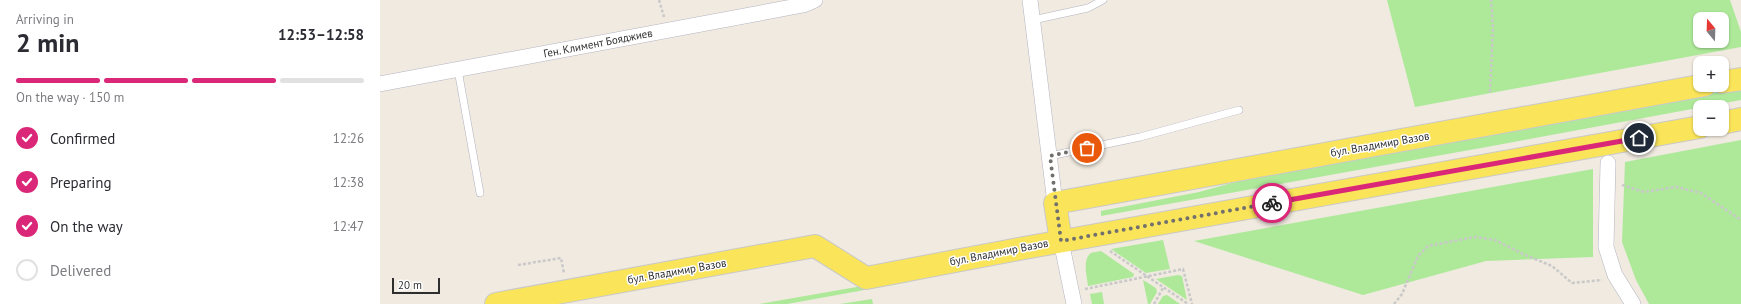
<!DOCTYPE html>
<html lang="en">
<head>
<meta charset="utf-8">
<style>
  :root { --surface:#fff; --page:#f2f2f3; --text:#2b2b33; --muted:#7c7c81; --line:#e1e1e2; --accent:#db2777 }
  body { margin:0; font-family:"PT Sans",sans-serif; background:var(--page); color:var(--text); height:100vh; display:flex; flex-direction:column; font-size:15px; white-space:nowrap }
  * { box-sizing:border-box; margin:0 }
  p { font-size:13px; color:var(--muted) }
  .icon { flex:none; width:22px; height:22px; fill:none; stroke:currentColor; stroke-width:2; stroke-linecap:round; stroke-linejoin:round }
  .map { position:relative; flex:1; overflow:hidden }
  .drawer { display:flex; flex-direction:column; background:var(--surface); width:380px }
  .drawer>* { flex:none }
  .needle { width:26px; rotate:341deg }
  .tools { position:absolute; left:1313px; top:12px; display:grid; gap:8px }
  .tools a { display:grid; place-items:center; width:36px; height:36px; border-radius:8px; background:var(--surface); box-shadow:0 1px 3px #0004; font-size:20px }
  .scale { position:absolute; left:12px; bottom:10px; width:48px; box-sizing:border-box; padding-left:4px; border:2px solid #2e2e2e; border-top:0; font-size:11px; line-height:14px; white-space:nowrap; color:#2e2e2e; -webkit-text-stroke:3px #fff; paint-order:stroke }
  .pin { position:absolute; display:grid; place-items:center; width:34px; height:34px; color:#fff; margin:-17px; border:2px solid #fff; border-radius:50%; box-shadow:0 1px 4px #0007 }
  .courier { position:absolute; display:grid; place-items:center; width:40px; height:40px; margin:-20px; border:3px solid #db2777; border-radius:50%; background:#fff; color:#222; box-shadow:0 1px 5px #0007 }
  .summary em { font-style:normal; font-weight:700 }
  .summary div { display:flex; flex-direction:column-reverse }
  .summary { display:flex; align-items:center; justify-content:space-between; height:68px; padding:0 16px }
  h1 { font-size:26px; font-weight:700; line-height:30px }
  .bar { display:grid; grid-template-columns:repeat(4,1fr); gap:6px 4px; align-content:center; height:48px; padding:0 16px }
  .bar i { height:5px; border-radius:3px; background:var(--line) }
  .bar .current { background:var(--accent) }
  .bar p { grid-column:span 4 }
  ol { padding:0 16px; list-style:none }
  li { display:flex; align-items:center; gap:12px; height:44px }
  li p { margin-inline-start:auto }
  li .icon { padding:4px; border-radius:50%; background:var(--accent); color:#fff; stroke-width:4 }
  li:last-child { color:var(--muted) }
  li i { width:22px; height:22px; border:2px solid var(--line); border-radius:50% }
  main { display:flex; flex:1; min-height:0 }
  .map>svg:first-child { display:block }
</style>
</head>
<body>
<main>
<section class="drawer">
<div class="summary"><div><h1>2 min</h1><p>Arriving in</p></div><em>12:53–12:58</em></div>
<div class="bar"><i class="current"></i><i class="current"></i><i class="current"></i><i></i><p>On the way · 150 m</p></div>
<ol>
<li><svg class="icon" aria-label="check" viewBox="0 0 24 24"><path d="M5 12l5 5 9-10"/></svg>Confirmed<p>12:26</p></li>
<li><svg class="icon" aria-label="check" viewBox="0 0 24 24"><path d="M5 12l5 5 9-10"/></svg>Preparing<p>12:38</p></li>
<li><svg class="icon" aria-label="check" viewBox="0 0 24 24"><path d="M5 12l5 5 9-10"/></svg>On the way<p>12:47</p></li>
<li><i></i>Delivered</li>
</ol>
</section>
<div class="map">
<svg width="1361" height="304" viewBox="0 0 1361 304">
  <rect width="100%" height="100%" fill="#f0eae0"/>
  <g fill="#ade999" fill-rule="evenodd">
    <path d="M 1007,0 L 1350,0 L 1361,32 L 1361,47 L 1035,107 ZM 1320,19 L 1342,19 L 1342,41 L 1320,41 Z"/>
    <path d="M 1361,88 L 1361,100 L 1112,146 L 721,216 L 721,211 L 819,192 L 873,177 Z"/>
    <path d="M 1361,140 L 1361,304 L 1269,304 L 1256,280 L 1242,242 L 1245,162 Z"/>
    <path d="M 1213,169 L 1213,257 L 1106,261 L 983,295 L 814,241 Z"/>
    <path d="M 783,240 L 790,269 L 766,273 L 731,249 Z"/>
    <path d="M 721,251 L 754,274 L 753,277 L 708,286 C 707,277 702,259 711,253 C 713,252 718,252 721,251 Z"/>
    <path d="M 798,275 L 802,276 L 807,300 L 776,279 Z"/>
    <path d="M 528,278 L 529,282 L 407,304 L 379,304 Z"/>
    <path d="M 763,280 L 776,288 L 777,292 L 770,304 L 768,304 Z"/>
    <path d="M 722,292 L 724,304 L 712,304 L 710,294 Z"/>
    <path d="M 787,295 L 800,304 L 778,304 L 783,296 Z"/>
    <path d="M 492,299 L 493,304 L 460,304 Z"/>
  </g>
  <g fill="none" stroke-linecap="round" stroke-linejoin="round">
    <defs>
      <g id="lane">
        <path d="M 653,20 L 708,8 L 723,0"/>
        <path d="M 78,70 L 100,193"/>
        <path d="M 670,156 L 760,137 L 859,110"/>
      </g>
      <g id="street">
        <path d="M 650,0 L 675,203"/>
        <path d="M 0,84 L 423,5 L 435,0"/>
        <path d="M 1228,163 L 1226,247 L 1235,275 L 1253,304"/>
        <path d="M 681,241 L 694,304"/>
      </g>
      <g id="primary">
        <path d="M 1342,82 L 1361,79"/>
        <path d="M 1342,123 L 1361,119"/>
        <path d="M 681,241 L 675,203 L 1325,85"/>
        <path d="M 116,304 L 435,246 L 486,278 L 644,248 L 1320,127"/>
      </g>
    </defs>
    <use href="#lane" stroke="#b4b4c2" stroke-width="8"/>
    <use href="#street" stroke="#b4b4c2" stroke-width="16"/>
    <use href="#primary" stroke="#c9c9c9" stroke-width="24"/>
    <g stroke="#c9c9c9" stroke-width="2.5" stroke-dasharray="3 2" stroke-linecap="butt">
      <path d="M 279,0 L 284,17"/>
      <path d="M 1110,92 L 1113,27 L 1111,0"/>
      <path d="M 1242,185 L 1264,192 L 1296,187 L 1321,193 L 1361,220"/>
      <path d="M 730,251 L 808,304"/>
      <path d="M 138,265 L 181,258 L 184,273"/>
      <path d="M 705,289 L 803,269 L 812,304"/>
      <path d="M 774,304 L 783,288"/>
      <path d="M 1014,304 L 1022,294 L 1038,256 L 1048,246 L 1095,237 L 1115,240 L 1143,254 L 1172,266 L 1192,283 L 1222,280"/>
    </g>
    <use href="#lane" stroke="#fff" stroke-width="7"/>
    <use href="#street" stroke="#fff" stroke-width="15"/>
    <use href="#primary" stroke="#fae45a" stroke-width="22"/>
  </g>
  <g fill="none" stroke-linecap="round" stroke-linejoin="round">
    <path stroke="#72706c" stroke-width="4" stroke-dasharray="0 7.2" d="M 707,148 L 670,156 L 681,241 L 892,203"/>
    <path stroke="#db2777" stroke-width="5" d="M 892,203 L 1259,138"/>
  </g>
  <g text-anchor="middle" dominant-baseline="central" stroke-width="3" stroke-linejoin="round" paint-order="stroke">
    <g font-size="11" fill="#2e2e2e" stroke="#fff">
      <text transform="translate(218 43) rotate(-11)">Ген. Климент Бояджиев</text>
      <text transform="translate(1000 144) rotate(-10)">бул. Владимир Вазов</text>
      <text transform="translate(619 252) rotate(-11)">бул. Владимир Вазов</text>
      <text transform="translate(297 271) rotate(-10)">бул. Владимир Вазов</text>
    </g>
  </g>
</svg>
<div class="tools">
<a><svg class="needle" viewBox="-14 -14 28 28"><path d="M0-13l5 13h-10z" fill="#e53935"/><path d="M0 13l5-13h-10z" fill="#7c7c81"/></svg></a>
<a>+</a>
<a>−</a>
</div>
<div class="scale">20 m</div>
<div class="pin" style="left:707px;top:148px;background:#ea580c"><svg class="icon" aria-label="bag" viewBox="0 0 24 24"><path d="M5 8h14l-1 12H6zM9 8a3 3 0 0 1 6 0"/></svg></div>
<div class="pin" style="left:1259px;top:138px;background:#1f2937"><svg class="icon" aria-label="home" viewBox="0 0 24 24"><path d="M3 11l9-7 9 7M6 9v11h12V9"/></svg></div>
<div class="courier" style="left:892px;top:203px"><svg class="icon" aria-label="bike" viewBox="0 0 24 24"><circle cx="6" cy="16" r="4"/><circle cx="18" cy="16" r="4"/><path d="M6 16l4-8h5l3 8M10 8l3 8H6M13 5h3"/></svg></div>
</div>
</main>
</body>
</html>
